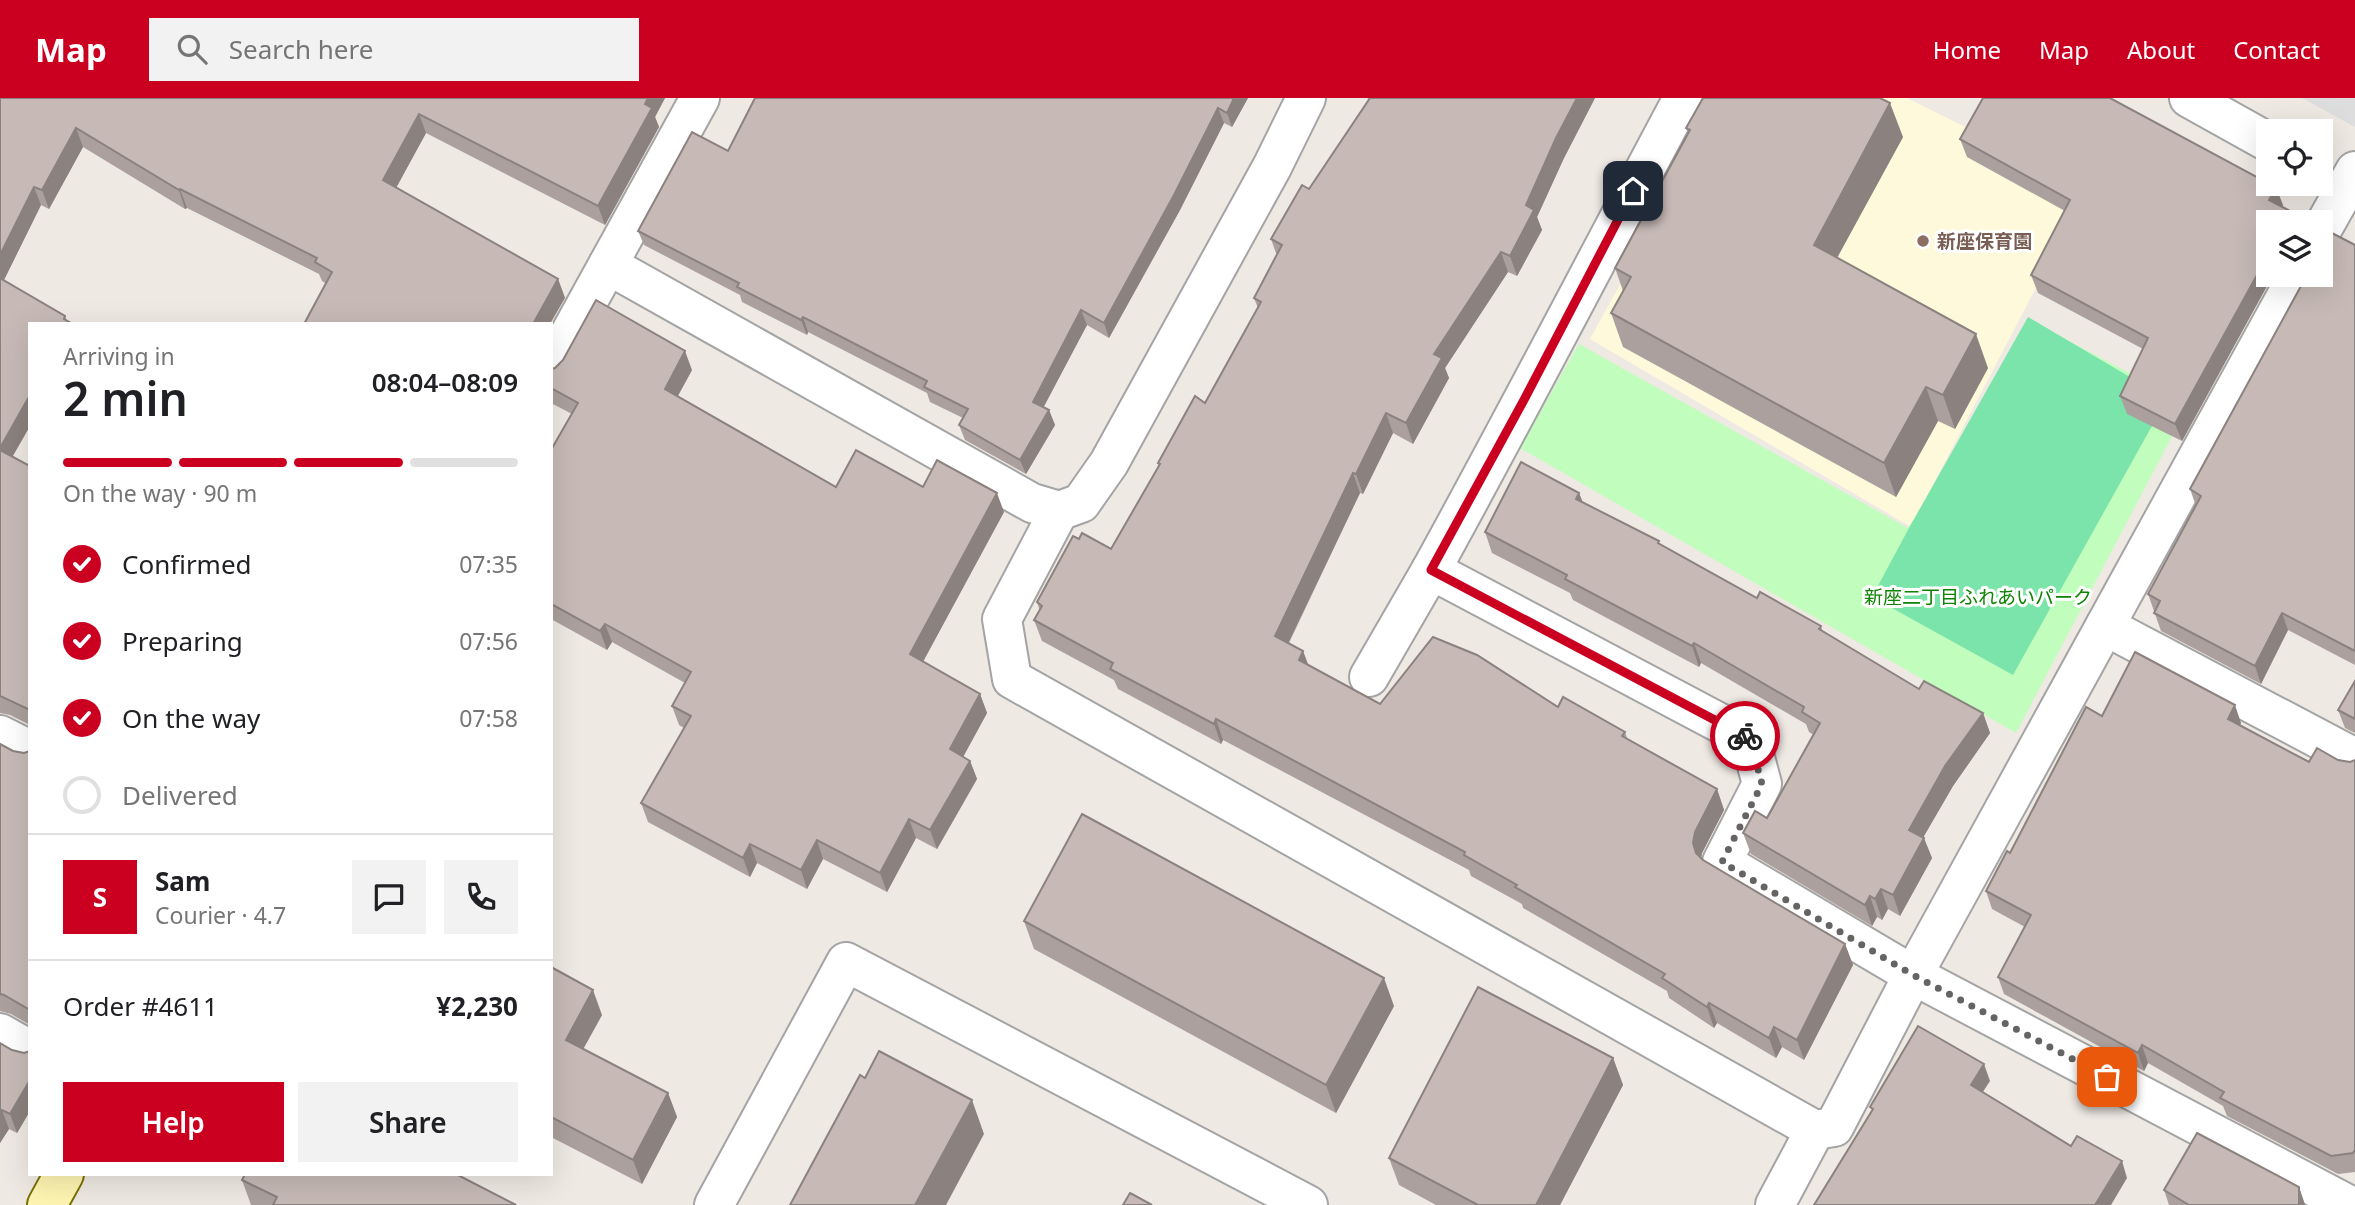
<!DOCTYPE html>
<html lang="en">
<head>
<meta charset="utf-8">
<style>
  :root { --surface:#fff; --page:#f2f2f2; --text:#202124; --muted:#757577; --line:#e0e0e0; --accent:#cb0021 }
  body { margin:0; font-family:"Noto Sans","Noto Sans JP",sans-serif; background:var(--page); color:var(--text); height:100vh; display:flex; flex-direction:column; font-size:26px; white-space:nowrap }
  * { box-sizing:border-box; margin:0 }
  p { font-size:23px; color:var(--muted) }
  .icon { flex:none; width:38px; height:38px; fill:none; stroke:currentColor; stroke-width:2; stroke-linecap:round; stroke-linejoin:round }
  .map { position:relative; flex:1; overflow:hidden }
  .side { position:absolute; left:28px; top:224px; width:525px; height:854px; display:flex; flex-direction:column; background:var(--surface); border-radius:0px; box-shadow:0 7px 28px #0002 }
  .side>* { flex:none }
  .buttons { position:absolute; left:2256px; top:21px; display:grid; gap:14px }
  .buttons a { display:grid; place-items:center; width:77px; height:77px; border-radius:0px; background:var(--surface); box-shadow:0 7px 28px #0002; font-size:35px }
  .pin { position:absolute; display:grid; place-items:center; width:60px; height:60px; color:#fff; margin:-30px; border-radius:14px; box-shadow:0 4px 10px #0006 }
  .courier { position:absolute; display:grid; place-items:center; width:70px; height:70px; margin:-35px; border:5px solid #cb0021; border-radius:50%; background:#fff; color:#222; box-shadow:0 2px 9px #0007 }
  .head em { font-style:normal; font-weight:600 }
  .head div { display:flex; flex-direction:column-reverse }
  .head { display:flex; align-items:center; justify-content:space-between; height:119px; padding:0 35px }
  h1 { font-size:46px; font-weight:600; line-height:52px }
  .bar { display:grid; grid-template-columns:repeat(4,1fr); gap:10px 7px; align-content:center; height:84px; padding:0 35px }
  .bar i { height:9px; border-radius:5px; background:var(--line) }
  .bar .active { background:var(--accent) }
  .bar p { grid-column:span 4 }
  .line { display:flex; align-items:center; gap:18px; padding:0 35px; border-top:2px solid var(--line) }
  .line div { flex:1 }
  .round { display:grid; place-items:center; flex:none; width:74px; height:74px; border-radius:0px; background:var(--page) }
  ol { padding:0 35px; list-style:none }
  li { display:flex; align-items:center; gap:21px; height:77px }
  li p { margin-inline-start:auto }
  li .icon { padding:7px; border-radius:50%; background:var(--accent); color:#fff; stroke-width:4 }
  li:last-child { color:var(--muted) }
  li i { width:38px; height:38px; border:4px solid var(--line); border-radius:50% }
  .action { display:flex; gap:14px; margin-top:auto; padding:14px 35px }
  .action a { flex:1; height:80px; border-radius:0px; background:var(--accent); color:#fff; font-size:28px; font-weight:600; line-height:80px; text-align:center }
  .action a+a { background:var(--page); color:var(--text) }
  header { display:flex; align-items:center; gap:42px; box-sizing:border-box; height:98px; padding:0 35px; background:var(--accent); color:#fff }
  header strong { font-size:33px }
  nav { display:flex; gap:38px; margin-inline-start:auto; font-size:24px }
  .search { width:490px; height:63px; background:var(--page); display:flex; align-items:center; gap:18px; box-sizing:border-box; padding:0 24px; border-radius:0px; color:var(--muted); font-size:26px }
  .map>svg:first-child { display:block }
</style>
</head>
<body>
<header>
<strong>Map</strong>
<div class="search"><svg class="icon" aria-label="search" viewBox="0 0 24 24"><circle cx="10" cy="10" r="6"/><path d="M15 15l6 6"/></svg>Search here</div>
<nav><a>Home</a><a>Map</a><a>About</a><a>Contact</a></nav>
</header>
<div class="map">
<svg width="2355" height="1107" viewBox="0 0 2355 1107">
  <rect width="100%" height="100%" fill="#efe9e3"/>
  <path fill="#fff9dc" d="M 1723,0 L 1907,0 L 2088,90 L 1911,429 L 1590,241 Z"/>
  <path fill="#c1fdbc" d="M 2040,228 L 2189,306 L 2016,635 L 1520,350 L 1579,246 L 1908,430 Z"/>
  <path fill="#7be4aa" d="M 2028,219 L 2167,301 L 2013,577 L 1872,499 L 1909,430 Z"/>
  <path fill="#ddd" d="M 2302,0 L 2355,0 L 2355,29 Z"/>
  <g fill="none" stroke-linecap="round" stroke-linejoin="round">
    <defs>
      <g id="street">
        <path d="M 1683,0 C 1599,157 1517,316 1431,472 L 1750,641 L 1762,686 L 1722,764 L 1913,877 L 2298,177"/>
        <path d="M 2189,0 L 2268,44"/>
        <path d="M 2320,135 L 2355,73"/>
        <path d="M 608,167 L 1032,405 L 1059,413 L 1081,405 L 1109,365 L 1272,69 L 1306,0"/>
        <path d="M 551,270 L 700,0"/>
        <path d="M 1059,413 L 1002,521 L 1012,581 L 1815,1032 L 1834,1029 L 1913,877 L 2349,1107"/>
        <path d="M 2105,528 L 2355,660"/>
        <path d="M 1369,579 L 1431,472"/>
        <path d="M 0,637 L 30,652"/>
        <path d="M 0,935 L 30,952"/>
        <path d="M 714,1107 L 846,864 L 1308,1107"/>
        <path d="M 1775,1107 L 1815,1032"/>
      </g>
      <path id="secondary" d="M 47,1107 L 64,1076"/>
    </defs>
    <use href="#street" stroke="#a4a4a4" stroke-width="42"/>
    <use href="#secondary" stroke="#797200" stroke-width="42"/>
    <use href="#street" stroke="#fff" stroke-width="38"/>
    <use href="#secondary" stroke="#fef5b2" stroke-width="38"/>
  </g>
  <g fill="#aba09d">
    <path d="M 0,0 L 665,0 L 655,19 L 659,29 L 605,127 L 426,35 L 396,90 L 558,181 L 565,200 L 325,185 L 322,183 L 319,176 L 187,110 L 185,111 L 83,49 L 49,111 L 41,107 L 4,182 L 65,218 L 67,223 L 30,226 L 30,328 L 12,359 L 30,368 L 30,627 L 10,617 L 0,615 Z"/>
    <path d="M 1248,0 L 1232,29 L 1224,25 L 1180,112 L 1109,240 L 1087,227 L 1043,309 L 1049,312 L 1055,327 L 1026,376 L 965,342 L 959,327 L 963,320 L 930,304 L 927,295 L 808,234 L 807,237 L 742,204 L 740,197 L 644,147 L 638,133 L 728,53 Z"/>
    <path d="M 1367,0 L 1595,0 L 1564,60 L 1537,119 L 1542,132 L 1517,178 L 1508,174 L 1445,270 L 1449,280 L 1413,346 L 1393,335 L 1363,396 L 1360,395 L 1289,545 L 1303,553 L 1308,567 L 1380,606 L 1558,609 L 1625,634 L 1627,640 L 1717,691 L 1724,712 L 1702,755 L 1701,760 L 1845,846 L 1853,867 L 1804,962 L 1782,949 L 1776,960 L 1717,925 L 1714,930 L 1669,900 L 1667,893 L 1523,810 L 1522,806 L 1471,778 L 1469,772 L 1223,642 L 1221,646 L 1118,591 L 1114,582 L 1042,543 L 1034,522 L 1040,513 L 1037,504 L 1079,441 L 1111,451 L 1159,368 L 1158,365 L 1205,305 L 1258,210 L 1254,200 L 1277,158 L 1271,141 L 1309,91 L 1369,1 Z"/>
    <path d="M 1686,30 L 1903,39 L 1837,160 L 1988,270 L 1955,331 L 1938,323 L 1896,399 L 1623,249 L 1611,215 L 1623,193 L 1615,170 L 1688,36 Z"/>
    <path d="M 1960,41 L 2283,107 L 2282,108 L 2292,114 L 2296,124 L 2268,124 L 2268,177 L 2273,177 L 2182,343 L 2127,316 L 2120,298 L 2143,251 L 2038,195 L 2031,177 L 2065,113 L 1967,59 Z"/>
    <path d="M 2355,147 L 2355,567 L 2288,532 L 2261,586 L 2161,533 L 2148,496 L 2196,408 L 2190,391 Z"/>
    <path d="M 551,271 L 692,272 L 678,298 L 836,389 L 923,389 L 1004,414 L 923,563 L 980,596 L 987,615 L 963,659 L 970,663 L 977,681 L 937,751 L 916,740 L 887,794 L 823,761 L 807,791 L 757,765 L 750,779 L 648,724 L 641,705 L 684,630 L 679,627 L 672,608 L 685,585 L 612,544 L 607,552 L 551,521 L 551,352 L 572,316 L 551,305 Z"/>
    <path d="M 1579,395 L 1583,405 L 1757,500 L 1821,528 L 1823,534 L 1919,591 L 1983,615 L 1990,635 L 1953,688 L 1923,739 L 1932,760 L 1900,818 L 1888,811 L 1882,822 L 1877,819 L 1872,828 L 1751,756 L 1743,735 L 1767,720 L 1814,637 L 1809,634 L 1806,626 L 1701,565 L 1699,569 L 1573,502 L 1570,495 L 1492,455 L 1485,434 Z"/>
    <path d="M 2355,583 L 2355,635 L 2345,630 L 2338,612 Z"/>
    <path d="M 2102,618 L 2241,625 L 2240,627 L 2309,664 L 2338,662 L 2350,664 L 2355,662 L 2355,1074 L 2338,1076 L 2227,1018 L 2223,1008 L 2148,965 L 2144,973 L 2004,896 L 1998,879 L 2025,829 L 1992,811 L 1986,793 Z"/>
    <path d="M 0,646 L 13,653 L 24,655 L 30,653 L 30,927 L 11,916 L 0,913 Z"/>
    <path d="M 1024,823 L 1394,908 L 1336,1015 L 1034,851 Z"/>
    <path d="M 551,869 L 602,917 L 583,951 L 668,995 L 677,1019 L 642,1086 L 551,1039 Z"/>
    <path d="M 0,945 L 12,952 L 24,955 L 30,953 L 30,1013 L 17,1035 L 9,1031 L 0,1045 Z"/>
    <path d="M 1613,960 L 1623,987 L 1560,1107 L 1436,1107 L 1399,1087 L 1389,1060 Z"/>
    <path d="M 242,1082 L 516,1107 L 251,1107 Z"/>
    <path d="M 2299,1089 L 2305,1107 L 2169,1107 L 2164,1092 Z"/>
  </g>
  <g fill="#8b827f">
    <path d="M 648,0 L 665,0 L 655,19 L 659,29 L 605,127 L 598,108 Z"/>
    <path d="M 1234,0 L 1248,0 L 1232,29 L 1227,15 Z"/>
    <path d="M 1577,0 L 1595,0 L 1564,60 L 1537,119 L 1542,132 L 1517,178 L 1510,158 L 1526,107 L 1556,40 Z"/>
    <path d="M 1890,5 L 1903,39 L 1826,180 L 1814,147 Z"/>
    <path d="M 1218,10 L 1224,25 L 1180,112 L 1109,240 L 1104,225 Z"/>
    <path d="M 419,16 L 426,35 L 390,101 L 383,82 Z"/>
    <path d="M 76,30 L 83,49 L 49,111 L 42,92 Z"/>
    <path d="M 34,89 L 41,107 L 0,190 L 0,157 Z"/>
    <path d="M 2276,89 L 2283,107 L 2276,120 L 2269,102 Z"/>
    <path d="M 180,91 L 187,110 L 185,111 L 179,92 Z"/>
    <path d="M 1501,154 L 1508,174 L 1445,270 L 1449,280 L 1413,346 L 1406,325 L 1434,256 Z"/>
    <path d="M 2268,157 L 2268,177 L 2273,177 L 2182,343 L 2175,326 Z"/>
    <path d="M 558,181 L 565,200 L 550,226 L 533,226 Z"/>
    <path d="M 1081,212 L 1087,227 L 1039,318 L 1033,304 Z"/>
    <path d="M 803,219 L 808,234 L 807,237 L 801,222 Z"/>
    <path d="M 1976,236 L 1988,270 L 1955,331 L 1943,297 Z"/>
    <path d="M 685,253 L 692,272 L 671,310 L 665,291 Z"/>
    <path d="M 1926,289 L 1938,323 L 1896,399 L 1884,365 Z"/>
    <path d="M 30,297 L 30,328 L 6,370 L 0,354 L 0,350 Z"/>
    <path d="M 1049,312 L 1055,327 L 1026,376 L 1020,362 Z"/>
    <path d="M 1386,315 L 1393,335 L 1363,396 L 1356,376 Z"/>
    <path d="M 1353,375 L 1360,395 L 1282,558 L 1275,538 Z"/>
    <path d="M 997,395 L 1004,414 L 917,575 L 910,556 Z"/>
    <path d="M 1579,395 L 1587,415 L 1576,401 Z"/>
    <path d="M 2282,515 L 2288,532 L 2261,586 L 2255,568 Z"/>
    <path d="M 605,526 L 612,544 L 607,552 L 600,533 Z"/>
    <path d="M 1694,545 L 1701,565 L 1699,569 L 1692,548 Z"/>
    <path d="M 1303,553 L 1311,574 L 1299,562 Z"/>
    <path d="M 980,596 L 987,615 L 957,670 L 950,651 Z"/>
    <path d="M 2235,607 L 2241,625 L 2234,639 L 2228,621 Z"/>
    <path d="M 1983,615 L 1990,635 L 1953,688 L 1916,752 L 1909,732 L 1945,668 Z"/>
    <path d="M 1216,621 L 1223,642 L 1221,646 L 1214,626 Z"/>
    <path d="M 970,663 L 977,681 L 937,751 L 930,732 Z"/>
    <path d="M 1717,691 L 1724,712 L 1702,755 L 1700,765 L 1693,745 L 1695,734 Z"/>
    <path d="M 909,721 L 916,740 L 887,794 L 880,775 Z"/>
    <path d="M 1924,740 L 1932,760 L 1900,818 L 1893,797 Z"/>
    <path d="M 817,742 L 823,761 L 807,791 L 801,772 Z"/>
    <path d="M 750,746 L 757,765 L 750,779 L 743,760 Z"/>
    <path d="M 1881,791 L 1888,811 L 1882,822 L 1875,801 Z"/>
    <path d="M 1870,798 L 1877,819 L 1872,828 L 1865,807 Z"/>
    <path d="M 1845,846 L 1853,867 L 1804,962 L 1797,942 Z"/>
    <path d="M 1384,880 L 1394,908 L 1336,1015 L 1326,987 Z"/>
    <path d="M 593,892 L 602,917 L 575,966 L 566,942 Z"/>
    <path d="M 1709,905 L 1717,925 L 1714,930 L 1707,909 Z"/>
    <path d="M 1774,929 L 1782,949 L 1776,960 L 1769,940 Z"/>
    <path d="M 2142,947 L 2148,965 L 2144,973 L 2138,955 Z"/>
    <path d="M 1613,960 L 1623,987 L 1560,1107 L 1536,1107 Z"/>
    <path d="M 1984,966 L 1990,983 L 1977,1003 L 1971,987 Z"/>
    <path d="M 30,982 L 30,1013 L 17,1035 L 10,1016 Z"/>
    <path d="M 668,995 L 677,1019 L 642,1086 L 633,1062 Z"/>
    <path d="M 972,1002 L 984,1036 L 946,1107 L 915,1107 Z"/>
    <path d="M 2,1012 L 9,1031 L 0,1045 L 0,1015 Z"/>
    <path d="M 2122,1063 L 2127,1080 L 2111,1107 L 2095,1107 Z"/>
    <path d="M 2299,1089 L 2305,1107 L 2299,1107 Z"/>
  </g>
  <g fill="#c7bab6" stroke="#8b827f" stroke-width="2">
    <path d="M 0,0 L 648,0 L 645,6 L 652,10 L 598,108 L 419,16 L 383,82 L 558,181 L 533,226 L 304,226 L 332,174 L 315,164 L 317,160 L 180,91 L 179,92 L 76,30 L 42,92 L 34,89 L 0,157 Z"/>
    <path d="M 755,0 L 1234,0 L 1227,15 L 1218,10 L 1174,97 L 1104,225 L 1081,212 L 1033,304 L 1049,312 L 1020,362 L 959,327 L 968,311 L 924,289 L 927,283 L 803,219 L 801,222 L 737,189 L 739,185 L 638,133 L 692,34 L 728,53 Z"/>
    <path d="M 1370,0 L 1577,0 L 1556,40 L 1526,107 L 1534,112 L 1510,158 L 1501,154 L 1434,256 L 1442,260 L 1406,325 L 1386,315 L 1356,376 L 1353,375 L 1275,538 L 1303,553 L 1299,562 L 1380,606 L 1433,539 L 1477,557 L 1558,609 L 1563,599 L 1625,634 L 1622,638 L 1717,691 L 1695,734 L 1693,745 L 1696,755 L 1703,762 L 1845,846 L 1797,942 L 1774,929 L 1769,940 L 1709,905 L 1707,909 L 1662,880 L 1665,876 L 1515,789 L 1517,787 L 1464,757 L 1465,754 L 1216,621 L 1214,626 L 1110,571 L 1113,565 L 1034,522 L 1042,508 L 1037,504 L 1073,438 L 1079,441 L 1082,435 L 1111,451 L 1160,366 L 1158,365 L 1195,298 L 1205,305 L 1261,204 L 1254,200 L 1282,147 L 1271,141 L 1302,87 L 1309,91 Z"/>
    <path d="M 1703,0 L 1880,0 L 1890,5 L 1814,147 L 1976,236 L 1943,297 L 1926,289 L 1884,365 L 1611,215 L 1631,179 L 1615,170 L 1690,32 L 1686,30 Z"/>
    <path d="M 1983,0 L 2110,0 L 2268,85 L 2268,86 L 2276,89 L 2269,102 L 2292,114 L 2294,124 L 2268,124 L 2268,157 L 2175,326 L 2120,298 L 2148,240 L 2031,177 L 2070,102 L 1960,41 Z"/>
    <path d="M 2328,133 L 2355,147 L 2355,553 L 2282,515 L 2255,568 L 2154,515 L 2160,503 L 2148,496 L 2201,398 L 2190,391 L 2307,177 L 2320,177 L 2320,136 Z"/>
    <path d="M 0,180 L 65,218 L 64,221 L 71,225 L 70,226 L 30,226 L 30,297 L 0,350 Z"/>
    <path d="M 596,202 L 685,253 L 665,291 L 836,389 L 856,352 L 923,389 L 937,362 L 997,395 L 910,556 L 980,596 L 950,651 L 970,663 L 930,732 L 909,721 L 880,775 L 817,742 L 801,772 L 750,746 L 743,760 L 641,705 L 691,618 L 672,608 L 691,574 L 605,526 L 600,533 L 551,506 L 551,352 L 578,305 L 551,290 L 551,271 L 555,270 L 563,262 Z"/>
    <path d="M 0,352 L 30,368 L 30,612 L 0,598 Z"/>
    <path d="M 1521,364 L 1579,395 L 1576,401 L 1659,443 L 1658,445 L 1757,500 L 1760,494 L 1821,528 L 1819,531 L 1919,591 L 1924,583 L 1983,615 L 1945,668 L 1909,732 L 1924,740 L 1893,797 L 1881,791 L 1875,801 L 1870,798 L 1865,807 L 1743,735 L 1755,713 L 1767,720 L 1820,625 L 1802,614 L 1804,609 L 1694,545 L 1692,548 L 1565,481 L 1567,477 L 1485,434 Z"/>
    <path d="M 2135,554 L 2235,607 L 2228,621 L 2309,664 L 2317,650 L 2338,662 L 2350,664 L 2355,662 L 2355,1052 L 2353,1055 L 2331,1058 L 2220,1000 L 2224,994 L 2142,947 L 2138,955 L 1998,879 L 2031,817 L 1986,793 L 2007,753 L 2010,755 L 2086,609 L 2102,618 Z"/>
    <path d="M 2355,583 L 2355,621 L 2338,612 Z"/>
    <path d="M 0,646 L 13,653 L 24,655 L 30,653 L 30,912 L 4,897 L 0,896 Z"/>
    <path d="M 1082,716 L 1384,880 L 1326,987 L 1024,823 Z"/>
    <path d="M 551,869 L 593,892 L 566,942 L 668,995 L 633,1062 L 551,1019 Z"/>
    <path d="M 1478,889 L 1613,960 L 1536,1107 L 1478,1107 L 1389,1060 Z"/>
    <path d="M 1918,928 L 1984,966 L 1971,987 L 2071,1048 L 2077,1038 L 2122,1063 L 2095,1107 L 1814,1107 L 1873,1011 L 1870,1009 Z"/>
    <path d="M 0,945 L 12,952 L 24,955 L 30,953 L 30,982 L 10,1016 L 2,1012 L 0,1015 Z"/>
    <path d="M 879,953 L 972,1002 L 915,1107 L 790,1107 L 860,977 L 865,980 Z"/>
    <path d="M 2197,1035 L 2299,1089 L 2299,1107 L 2189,1107 L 2164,1092 Z"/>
    <path d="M 245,1076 L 456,1076 L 516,1107 L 273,1107 L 277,1099 L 242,1082 Z"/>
    <path d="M 1130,1095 L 1152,1107 L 1123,1107 Z"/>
  </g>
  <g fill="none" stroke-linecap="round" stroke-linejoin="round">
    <path stroke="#666462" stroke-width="7" stroke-dasharray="0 12.6" d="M 1745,638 L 1750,641 L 1762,686 L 1722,764 L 1913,877 L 2107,979"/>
    <path stroke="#cb0021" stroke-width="9" d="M 1633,93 L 1525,300 L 1431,472 L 1745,638"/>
  </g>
  <circle fill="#8d6e63" stroke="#fff" stroke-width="2.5" cx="1923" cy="143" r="7"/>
  <g text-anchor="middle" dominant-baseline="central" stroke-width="6" stroke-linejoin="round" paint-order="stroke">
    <g font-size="19" font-weight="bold" fill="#785e54" stroke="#fff" text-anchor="start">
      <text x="1937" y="143">新座保育園</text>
    </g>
    <g font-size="19" fill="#0e8304" stroke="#fff">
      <text x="1978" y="499">新座二丁目ふれあいパーク</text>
    </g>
  </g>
</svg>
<div class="buttons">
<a><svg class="icon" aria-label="locate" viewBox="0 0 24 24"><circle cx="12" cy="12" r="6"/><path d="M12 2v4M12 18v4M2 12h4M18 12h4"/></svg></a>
<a><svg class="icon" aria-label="layers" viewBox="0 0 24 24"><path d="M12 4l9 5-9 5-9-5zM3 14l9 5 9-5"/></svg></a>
</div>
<div class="pin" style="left:2107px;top:979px;background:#ea580c"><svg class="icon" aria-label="bag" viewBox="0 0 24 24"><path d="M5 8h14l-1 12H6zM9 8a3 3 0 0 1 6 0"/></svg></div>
<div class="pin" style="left:1633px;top:93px;background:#1f2937"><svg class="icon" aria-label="home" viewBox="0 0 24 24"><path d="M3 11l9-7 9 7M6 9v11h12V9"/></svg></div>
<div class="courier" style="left:1745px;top:638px"><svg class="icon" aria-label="bike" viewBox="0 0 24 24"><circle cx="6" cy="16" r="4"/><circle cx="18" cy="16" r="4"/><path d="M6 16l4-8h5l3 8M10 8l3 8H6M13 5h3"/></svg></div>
<section class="side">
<div class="head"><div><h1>2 min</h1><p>Arriving in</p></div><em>08:04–08:09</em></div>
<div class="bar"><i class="active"></i><i class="active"></i><i class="active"></i><i></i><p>On the way · 90 m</p></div>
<ol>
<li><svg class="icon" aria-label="check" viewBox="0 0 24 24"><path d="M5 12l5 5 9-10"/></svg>Confirmed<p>07:35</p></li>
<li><svg class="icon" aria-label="check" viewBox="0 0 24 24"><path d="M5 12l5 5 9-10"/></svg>Preparing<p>07:56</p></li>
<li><svg class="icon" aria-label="check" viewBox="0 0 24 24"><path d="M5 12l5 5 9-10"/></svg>On the way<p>07:58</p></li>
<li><i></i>Delivered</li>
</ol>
<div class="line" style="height:126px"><b class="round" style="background:var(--accent);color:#fff">S</b><div><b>Sam</b><p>Courier · 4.7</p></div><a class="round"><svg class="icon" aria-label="chat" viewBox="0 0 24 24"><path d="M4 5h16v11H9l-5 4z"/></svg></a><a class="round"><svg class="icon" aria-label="phone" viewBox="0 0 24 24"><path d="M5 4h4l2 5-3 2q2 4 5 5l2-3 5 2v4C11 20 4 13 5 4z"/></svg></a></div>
<div class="line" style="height:91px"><div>Order #4611</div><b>¥2,230</b></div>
<div class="action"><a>Help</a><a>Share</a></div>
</section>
</div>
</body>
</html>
